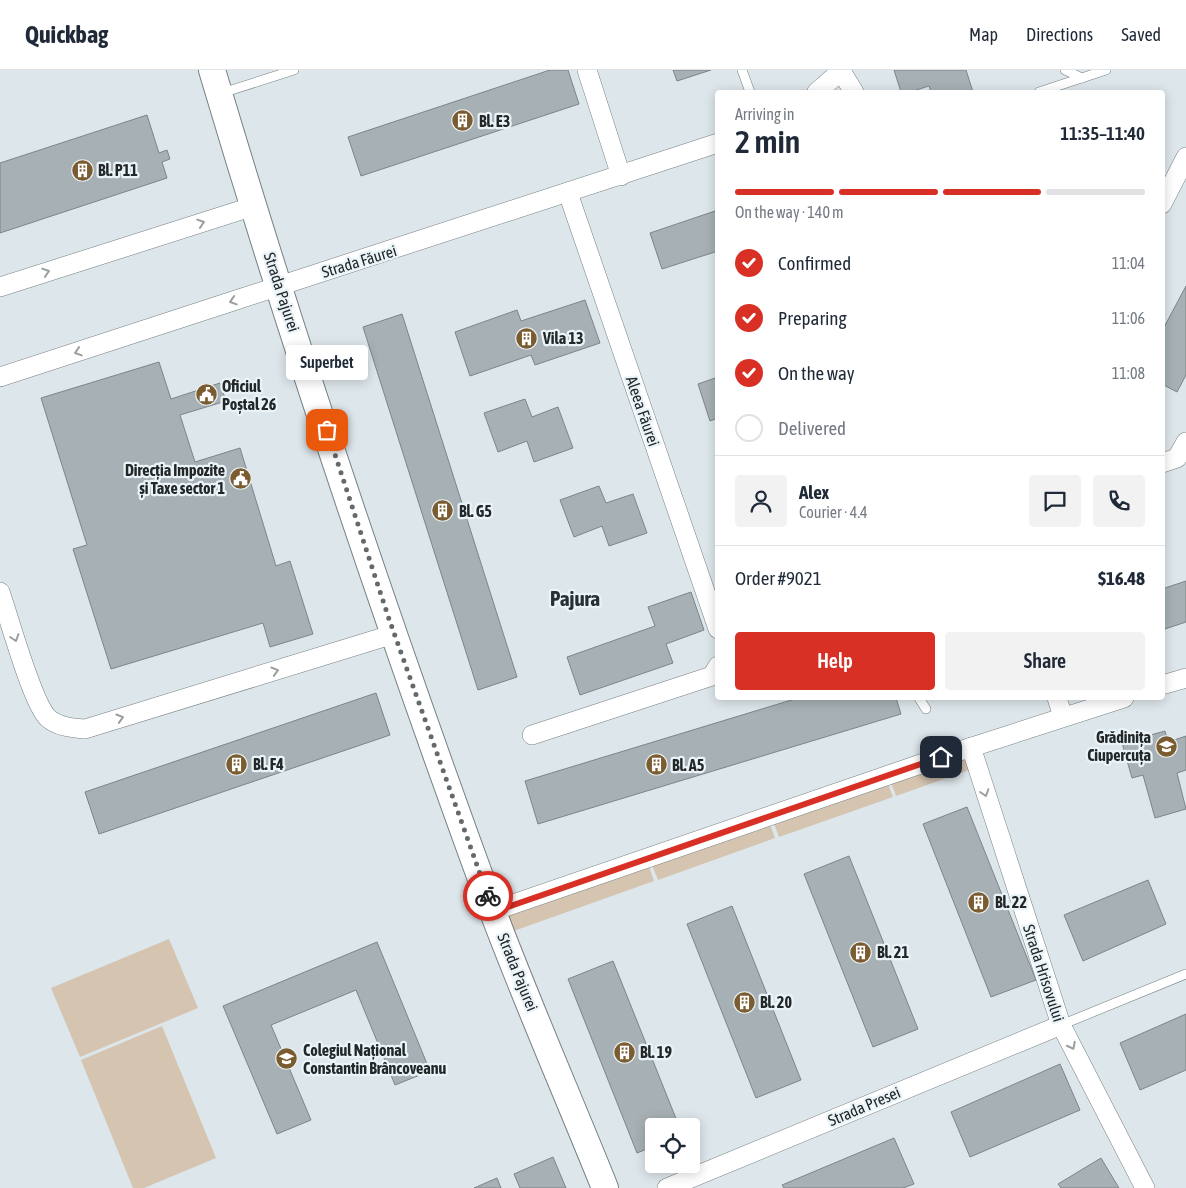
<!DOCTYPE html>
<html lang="en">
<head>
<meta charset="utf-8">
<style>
  :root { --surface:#fff; --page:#f2f2f3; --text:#1f2937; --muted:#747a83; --line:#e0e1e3; --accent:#d93025 }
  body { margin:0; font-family:"Asap Condensed",sans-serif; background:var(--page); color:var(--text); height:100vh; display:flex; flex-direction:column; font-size:19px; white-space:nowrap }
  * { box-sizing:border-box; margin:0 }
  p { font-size:16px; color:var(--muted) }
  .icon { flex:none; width:28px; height:28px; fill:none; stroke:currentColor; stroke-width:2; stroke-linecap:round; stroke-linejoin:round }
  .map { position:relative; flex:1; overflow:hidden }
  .details { position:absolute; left:715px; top:20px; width:450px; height:610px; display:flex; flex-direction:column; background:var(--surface); border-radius:5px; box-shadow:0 2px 12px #0003 }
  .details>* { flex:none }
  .tools { position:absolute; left:645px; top:1048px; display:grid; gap:10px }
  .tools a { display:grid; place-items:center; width:55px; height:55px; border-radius:5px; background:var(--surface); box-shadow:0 2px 12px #0003; font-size:25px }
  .pin { position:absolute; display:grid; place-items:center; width:42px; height:42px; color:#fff; margin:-21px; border-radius:10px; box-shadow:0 2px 8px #0006 }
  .courier { position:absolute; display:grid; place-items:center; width:50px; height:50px; margin:-25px; border:4px solid #d93025; border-radius:50%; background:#fff; color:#222; box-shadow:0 1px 6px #0007 }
  .bubble { position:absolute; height:35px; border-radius:5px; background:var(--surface); box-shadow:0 2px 12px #0003; font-size:16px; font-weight:600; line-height:35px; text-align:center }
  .overview em { font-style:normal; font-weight:600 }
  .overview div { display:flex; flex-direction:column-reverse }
  .overview { display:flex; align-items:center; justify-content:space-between; height:85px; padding:0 20px }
  h1 { font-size:32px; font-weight:600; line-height:38px }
  .bar { display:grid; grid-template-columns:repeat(4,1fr); gap:8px 5px; align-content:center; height:60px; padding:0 20px }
  .bar i { height:6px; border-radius:4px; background:var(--line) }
  .bar .on { background:var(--accent) }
  .bar p { grid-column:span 4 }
  .line { display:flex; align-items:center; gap:12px; padding:0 20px; border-top:1px solid var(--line) }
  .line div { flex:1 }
  .round { display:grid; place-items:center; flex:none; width:52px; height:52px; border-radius:5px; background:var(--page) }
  ol { padding:0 20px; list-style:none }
  li { display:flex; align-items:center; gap:15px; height:55px }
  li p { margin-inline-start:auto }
  li .icon { padding:5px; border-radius:50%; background:var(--accent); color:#fff; stroke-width:4 }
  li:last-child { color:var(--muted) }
  li i { width:28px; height:28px; border:2px solid var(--line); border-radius:50% }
  .action { display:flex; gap:10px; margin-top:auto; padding:10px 20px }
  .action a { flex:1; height:58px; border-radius:5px; background:var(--accent); color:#fff; font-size:20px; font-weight:600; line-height:58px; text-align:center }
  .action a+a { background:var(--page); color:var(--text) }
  header { display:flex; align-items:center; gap:30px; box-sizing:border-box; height:70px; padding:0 25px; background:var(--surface); border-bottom:1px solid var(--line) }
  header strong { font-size:24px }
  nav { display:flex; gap:28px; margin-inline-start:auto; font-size:18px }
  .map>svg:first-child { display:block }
</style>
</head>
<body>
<header>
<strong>Quickbag</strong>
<nav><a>Map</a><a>Directions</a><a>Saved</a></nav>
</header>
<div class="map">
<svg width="1186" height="1118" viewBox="0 0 1186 1118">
  <rect width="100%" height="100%" fill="#dde6eb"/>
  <g fill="#d4c4b0">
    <path d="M 969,679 L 975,698 L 896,726 L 889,707 Z"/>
    <path d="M 886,708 L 893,727 L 779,767 L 772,748 Z"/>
    <path d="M 768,749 L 775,768 L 658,810 L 650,790 Z"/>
    <path d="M 647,791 L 654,811 L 505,864 L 497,843 Z"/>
    <path d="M 169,869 L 198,938 L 80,987 L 51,918 Z"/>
    <path d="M 162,956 L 216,1088 L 144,1118 L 133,1118 L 81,990 Z"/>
  </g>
  <g fill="#a7b0b4" stroke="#7c8589">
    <path d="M 550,0 L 568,0 L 579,34 L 361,106 L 348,67 Z"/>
    <path d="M 673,0 L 711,0 L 677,11 Z"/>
    <path d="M 894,0 L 966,0 L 973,22 L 931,22 L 929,16 L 910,22 L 901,22 Z"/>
    <path d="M 147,45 L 159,83 L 167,80 L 170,89 L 162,92 L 167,108 L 0,163 L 0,93 Z"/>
    <path d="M 718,140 L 718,181 L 662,199 L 650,163 Z"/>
    <path d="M 1186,216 L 1186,305 L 1177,322 L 1162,314 L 1162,261 Z"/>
    <path d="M 585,230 L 600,273 L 535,295 L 531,285 L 470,306 L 455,262 L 517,240 L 521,251 Z"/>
    <path d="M 402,244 L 517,607 L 478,620 L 363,257 Z"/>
    <path d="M 159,292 L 171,329 L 220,313 L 226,331 L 180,345 L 195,392 L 240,378 L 276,496 L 290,491 L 313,564 L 270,577 L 263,553 L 111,599 L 73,479 L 87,475 L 41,328 Z"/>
    <path d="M 718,307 L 718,348 L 710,351 L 698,314 Z"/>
    <path d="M 525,329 L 532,347 L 558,337 L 573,378 L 534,392 L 527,371 L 498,382 L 484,343 Z"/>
    <path d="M 599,416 L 606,433 L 633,424 L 647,463 L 609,476 L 602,456 L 574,467 L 560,430 Z"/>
    <path d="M 1186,511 L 1186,552 L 1162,560 L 1162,519 Z"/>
    <path d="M 691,522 L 704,560 L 666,574 L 673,593 L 580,625 L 567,587 L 655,556 L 648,537 Z"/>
    <path d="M 376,623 L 390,665 L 99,764 L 85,722 Z"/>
    <path d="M 798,628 L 896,628 L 901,644 L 538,754 L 525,711 Z"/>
    <path d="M 1165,661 L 1168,672 L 1186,666 L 1186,700 L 1177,703 L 1186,739 L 1155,748 L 1143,705 L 1132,708 L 1122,673 Z"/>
    <path d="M 967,737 L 1036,910 L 991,927 L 923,754 Z"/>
    <path d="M 849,786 L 918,959 L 873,977 L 804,804 Z"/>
    <path d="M 1148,810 L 1166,854 L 1083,891 L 1064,845 Z"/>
    <path d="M 732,836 L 801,1010 L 756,1028 L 687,854 Z"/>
    <path d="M 377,872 L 430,1001 L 395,1015 L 356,920 L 271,955 L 311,1050 L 277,1064 L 223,936 Z"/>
    <path d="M 613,891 L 679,1056 L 654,1056 L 654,1076 L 637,1083 L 568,909 Z"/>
    <path d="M 1186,944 L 1186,1000 L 1140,1020 L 1120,973 Z"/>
    <path d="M 1060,994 L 1080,1040 L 970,1087 L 951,1042 Z"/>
    <path d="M 894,1068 L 914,1114 L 903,1118 L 784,1118 L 782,1115 Z"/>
    <path d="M 553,1087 L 566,1118 L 520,1118 L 514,1104 Z"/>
    <path d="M 1101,1088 L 1119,1118 L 1061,1118 L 1058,1114 Z"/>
    <path d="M 497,1108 L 501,1118 L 474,1118 Z"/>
  </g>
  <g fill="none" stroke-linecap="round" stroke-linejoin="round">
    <defs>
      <g id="lane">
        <path d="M 742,0 L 750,22"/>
        <path d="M 1065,0 L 1082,8"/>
        <path d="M 1039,22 L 1106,0"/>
        <path d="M 222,23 L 294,0"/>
        <path d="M 919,628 L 926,639"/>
        <path d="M 1061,955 L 1186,904"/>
      </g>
      <g id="street">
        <path d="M 587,0 L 621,106"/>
        <path d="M 841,1 L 854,22"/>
        <path d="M 817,22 L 842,0"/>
        <path d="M 568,123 L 718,559"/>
        <path d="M 1162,134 L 1186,87"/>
        <path d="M 0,217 L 254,136"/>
        <path d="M 0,307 C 239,228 479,153 718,73"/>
        <path d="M 1162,393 L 1177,388 L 1186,372"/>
        <path d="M 0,522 C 9,547 32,633 48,648 C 58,657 73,658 85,659 L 394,564"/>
        <path d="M 1162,615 L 1186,608"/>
        <path d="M 1057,628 L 1063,647"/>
        <path d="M 532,665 L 712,606 L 718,596"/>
        <path d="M 971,677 L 1061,955 L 1145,1118"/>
        <path d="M 493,841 L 941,687 L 1124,628"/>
        <path d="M 667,1118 L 1061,955"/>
      </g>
      <path id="secondary" d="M 212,0 C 296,283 391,564 493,842 C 528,935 568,1026 605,1118"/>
    </defs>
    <use href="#lane" stroke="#778083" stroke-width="10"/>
    <use href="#street" stroke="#778083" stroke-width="20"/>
    <use href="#secondary" stroke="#778083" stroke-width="28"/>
    <use href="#lane" stroke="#fff" stroke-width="9"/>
    <use href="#street" stroke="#fff" stroke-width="19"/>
    <use href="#secondary" stroke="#fff" stroke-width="26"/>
  </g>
  <defs><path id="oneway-chevron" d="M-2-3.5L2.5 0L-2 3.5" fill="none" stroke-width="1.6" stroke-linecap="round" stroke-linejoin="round" transform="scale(1.25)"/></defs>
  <g stroke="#9c9e9e">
    <use href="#oneway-chevron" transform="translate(201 153) rotate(-18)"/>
    <use href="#oneway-chevron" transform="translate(46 202) rotate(-18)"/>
    <use href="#oneway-chevron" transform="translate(233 231) rotate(162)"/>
    <use href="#oneway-chevron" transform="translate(78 282) rotate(162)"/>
    <use href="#oneway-chevron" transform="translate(15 568) rotate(72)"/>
    <use href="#oneway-chevron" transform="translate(275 601) rotate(-17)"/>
    <use href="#oneway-chevron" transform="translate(120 648) rotate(-17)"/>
    <use href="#oneway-chevron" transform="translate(985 723) rotate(72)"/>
    <use href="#oneway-chevron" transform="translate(1072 976) rotate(63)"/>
  </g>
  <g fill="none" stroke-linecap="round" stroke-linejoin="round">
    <path stroke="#646a6c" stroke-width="5" stroke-dasharray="0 9" d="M 327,360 L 389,549 L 488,826"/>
    <path stroke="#d93025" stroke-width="6" d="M 488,826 L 493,842 L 941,687"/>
  </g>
  <defs>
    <symbol id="building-disc" viewBox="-11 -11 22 22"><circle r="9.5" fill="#7b5c31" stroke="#eaf4f8"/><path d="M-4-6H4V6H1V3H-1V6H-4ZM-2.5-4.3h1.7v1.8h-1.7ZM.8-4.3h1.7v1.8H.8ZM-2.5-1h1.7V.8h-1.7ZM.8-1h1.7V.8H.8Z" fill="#fff"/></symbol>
    <symbol id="civic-disc" viewBox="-11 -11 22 22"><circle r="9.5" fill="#7b5c31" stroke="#eaf4f8"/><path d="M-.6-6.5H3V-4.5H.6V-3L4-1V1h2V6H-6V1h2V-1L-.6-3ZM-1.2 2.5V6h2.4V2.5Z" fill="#fff"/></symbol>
    <symbol id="school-disc" viewBox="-11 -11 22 22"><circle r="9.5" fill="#7b5c31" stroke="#eaf4f8"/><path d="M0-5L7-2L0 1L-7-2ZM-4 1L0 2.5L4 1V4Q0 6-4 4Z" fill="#fff"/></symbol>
  </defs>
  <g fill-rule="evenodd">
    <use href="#building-disc" x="450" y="38" width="25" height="25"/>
    <use href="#building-disc" x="70" y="88" width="25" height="25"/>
    <use href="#building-disc" x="514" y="256" width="25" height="25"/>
    <use href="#civic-disc" x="194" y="312" width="25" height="25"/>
    <use href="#civic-disc" x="228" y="396" width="25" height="25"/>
    <use href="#building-disc" x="430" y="428" width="25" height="25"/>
    <use href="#school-disc" x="1154" y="664" width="25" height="25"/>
    <use href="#building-disc" x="224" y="682" width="25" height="25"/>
    <use href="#building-disc" x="644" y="682" width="25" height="25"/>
    <use href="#building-disc" x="966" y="820" width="25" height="25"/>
    <use href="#building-disc" x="848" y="870" width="25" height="25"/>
    <use href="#building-disc" x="732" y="920" width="25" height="25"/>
    <use href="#building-disc" x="612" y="970" width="25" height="25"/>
    <use href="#school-disc" x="274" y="976" width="25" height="25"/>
  </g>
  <g text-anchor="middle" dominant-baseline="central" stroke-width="4.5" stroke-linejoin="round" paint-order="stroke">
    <g font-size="16" font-weight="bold" fill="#232728" stroke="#eaf4f8" text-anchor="start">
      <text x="479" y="51">Bl. E3</text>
      <text x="98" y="100">Bl. P11</text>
      <text x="543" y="268">Vila 13</text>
      <text x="222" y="316">Oficiul<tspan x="222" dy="18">Poștal 26</tspan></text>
      <text x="225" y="400" text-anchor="end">Direcția Impozite<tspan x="225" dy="18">și Taxe sector 1</tspan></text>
      <text x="459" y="441">Bl. G5</text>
      <text x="1151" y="667" text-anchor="end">Grădinița<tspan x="1151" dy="18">Ciupercuța</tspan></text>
      <text x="253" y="694">Bl. F4</text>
      <text x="672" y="695">Bl. A5</text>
      <text x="995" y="832">Bl. 22</text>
      <text x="877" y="882">Bl. 21</text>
      <text x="760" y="932">Bl. 20</text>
      <text x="303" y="980">Colegiul Național<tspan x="303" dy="18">Constantin Brâncoveanu</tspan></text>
      <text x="640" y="982">Bl. 19</text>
    </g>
    <g font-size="16" fill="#232728" stroke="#eaf4f8">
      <text transform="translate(359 191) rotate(-17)">Strada Făurei</text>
      <text transform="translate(282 222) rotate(72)">Strada Pajurei</text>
      <text transform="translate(643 341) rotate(71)">Aleea Făurei</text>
      <text transform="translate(518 902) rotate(68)">Strada Pajurei</text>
      <text transform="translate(1044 903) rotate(72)">Strada Hrisovului</text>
      <text transform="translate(864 1036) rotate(-23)">Strada Presei</text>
    </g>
    <g font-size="21" font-weight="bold" fill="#283033" stroke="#eaf4f8">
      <text x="575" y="528">Pajura</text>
    </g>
  </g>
</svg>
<div class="tools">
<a><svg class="icon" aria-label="locate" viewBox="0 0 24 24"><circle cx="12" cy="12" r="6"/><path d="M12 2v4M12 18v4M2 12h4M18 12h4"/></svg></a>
</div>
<div class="pin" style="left:327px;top:360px;background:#ea580c"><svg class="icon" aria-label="bag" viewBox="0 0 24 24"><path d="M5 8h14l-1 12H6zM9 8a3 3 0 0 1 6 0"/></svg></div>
<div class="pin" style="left:941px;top:687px;background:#1f2937"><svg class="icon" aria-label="home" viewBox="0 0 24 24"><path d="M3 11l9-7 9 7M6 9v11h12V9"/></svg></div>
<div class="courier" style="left:488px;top:826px"><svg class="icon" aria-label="bike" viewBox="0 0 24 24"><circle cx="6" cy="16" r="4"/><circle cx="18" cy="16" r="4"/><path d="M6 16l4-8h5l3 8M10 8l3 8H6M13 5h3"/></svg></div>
<div class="bubble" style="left:286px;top:275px;width:82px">Superbet</div>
<section class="details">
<div class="overview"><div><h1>2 min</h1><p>Arriving in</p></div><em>11:35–11:40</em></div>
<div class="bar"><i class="on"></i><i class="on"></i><i class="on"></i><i></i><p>On the way · 140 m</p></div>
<ol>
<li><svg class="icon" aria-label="check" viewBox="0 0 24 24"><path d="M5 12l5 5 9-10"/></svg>Confirmed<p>11:04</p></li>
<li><svg class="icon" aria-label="check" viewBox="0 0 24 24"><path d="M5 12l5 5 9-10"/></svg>Preparing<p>11:06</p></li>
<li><svg class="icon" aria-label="check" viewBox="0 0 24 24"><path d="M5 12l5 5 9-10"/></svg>On the way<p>11:08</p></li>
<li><i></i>Delivered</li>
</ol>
<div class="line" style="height:90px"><a class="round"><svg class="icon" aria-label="person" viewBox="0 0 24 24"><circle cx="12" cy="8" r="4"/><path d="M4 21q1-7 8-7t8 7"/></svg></a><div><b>Alex</b><p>Courier · 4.4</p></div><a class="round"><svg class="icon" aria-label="chat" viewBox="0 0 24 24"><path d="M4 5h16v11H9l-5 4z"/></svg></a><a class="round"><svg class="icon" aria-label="phone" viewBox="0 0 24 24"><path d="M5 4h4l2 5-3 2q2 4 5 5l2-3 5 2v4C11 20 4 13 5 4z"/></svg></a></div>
<div class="line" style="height:65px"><div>Order #9021</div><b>$16.48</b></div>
<div class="action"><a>Help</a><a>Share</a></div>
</section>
</div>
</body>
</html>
